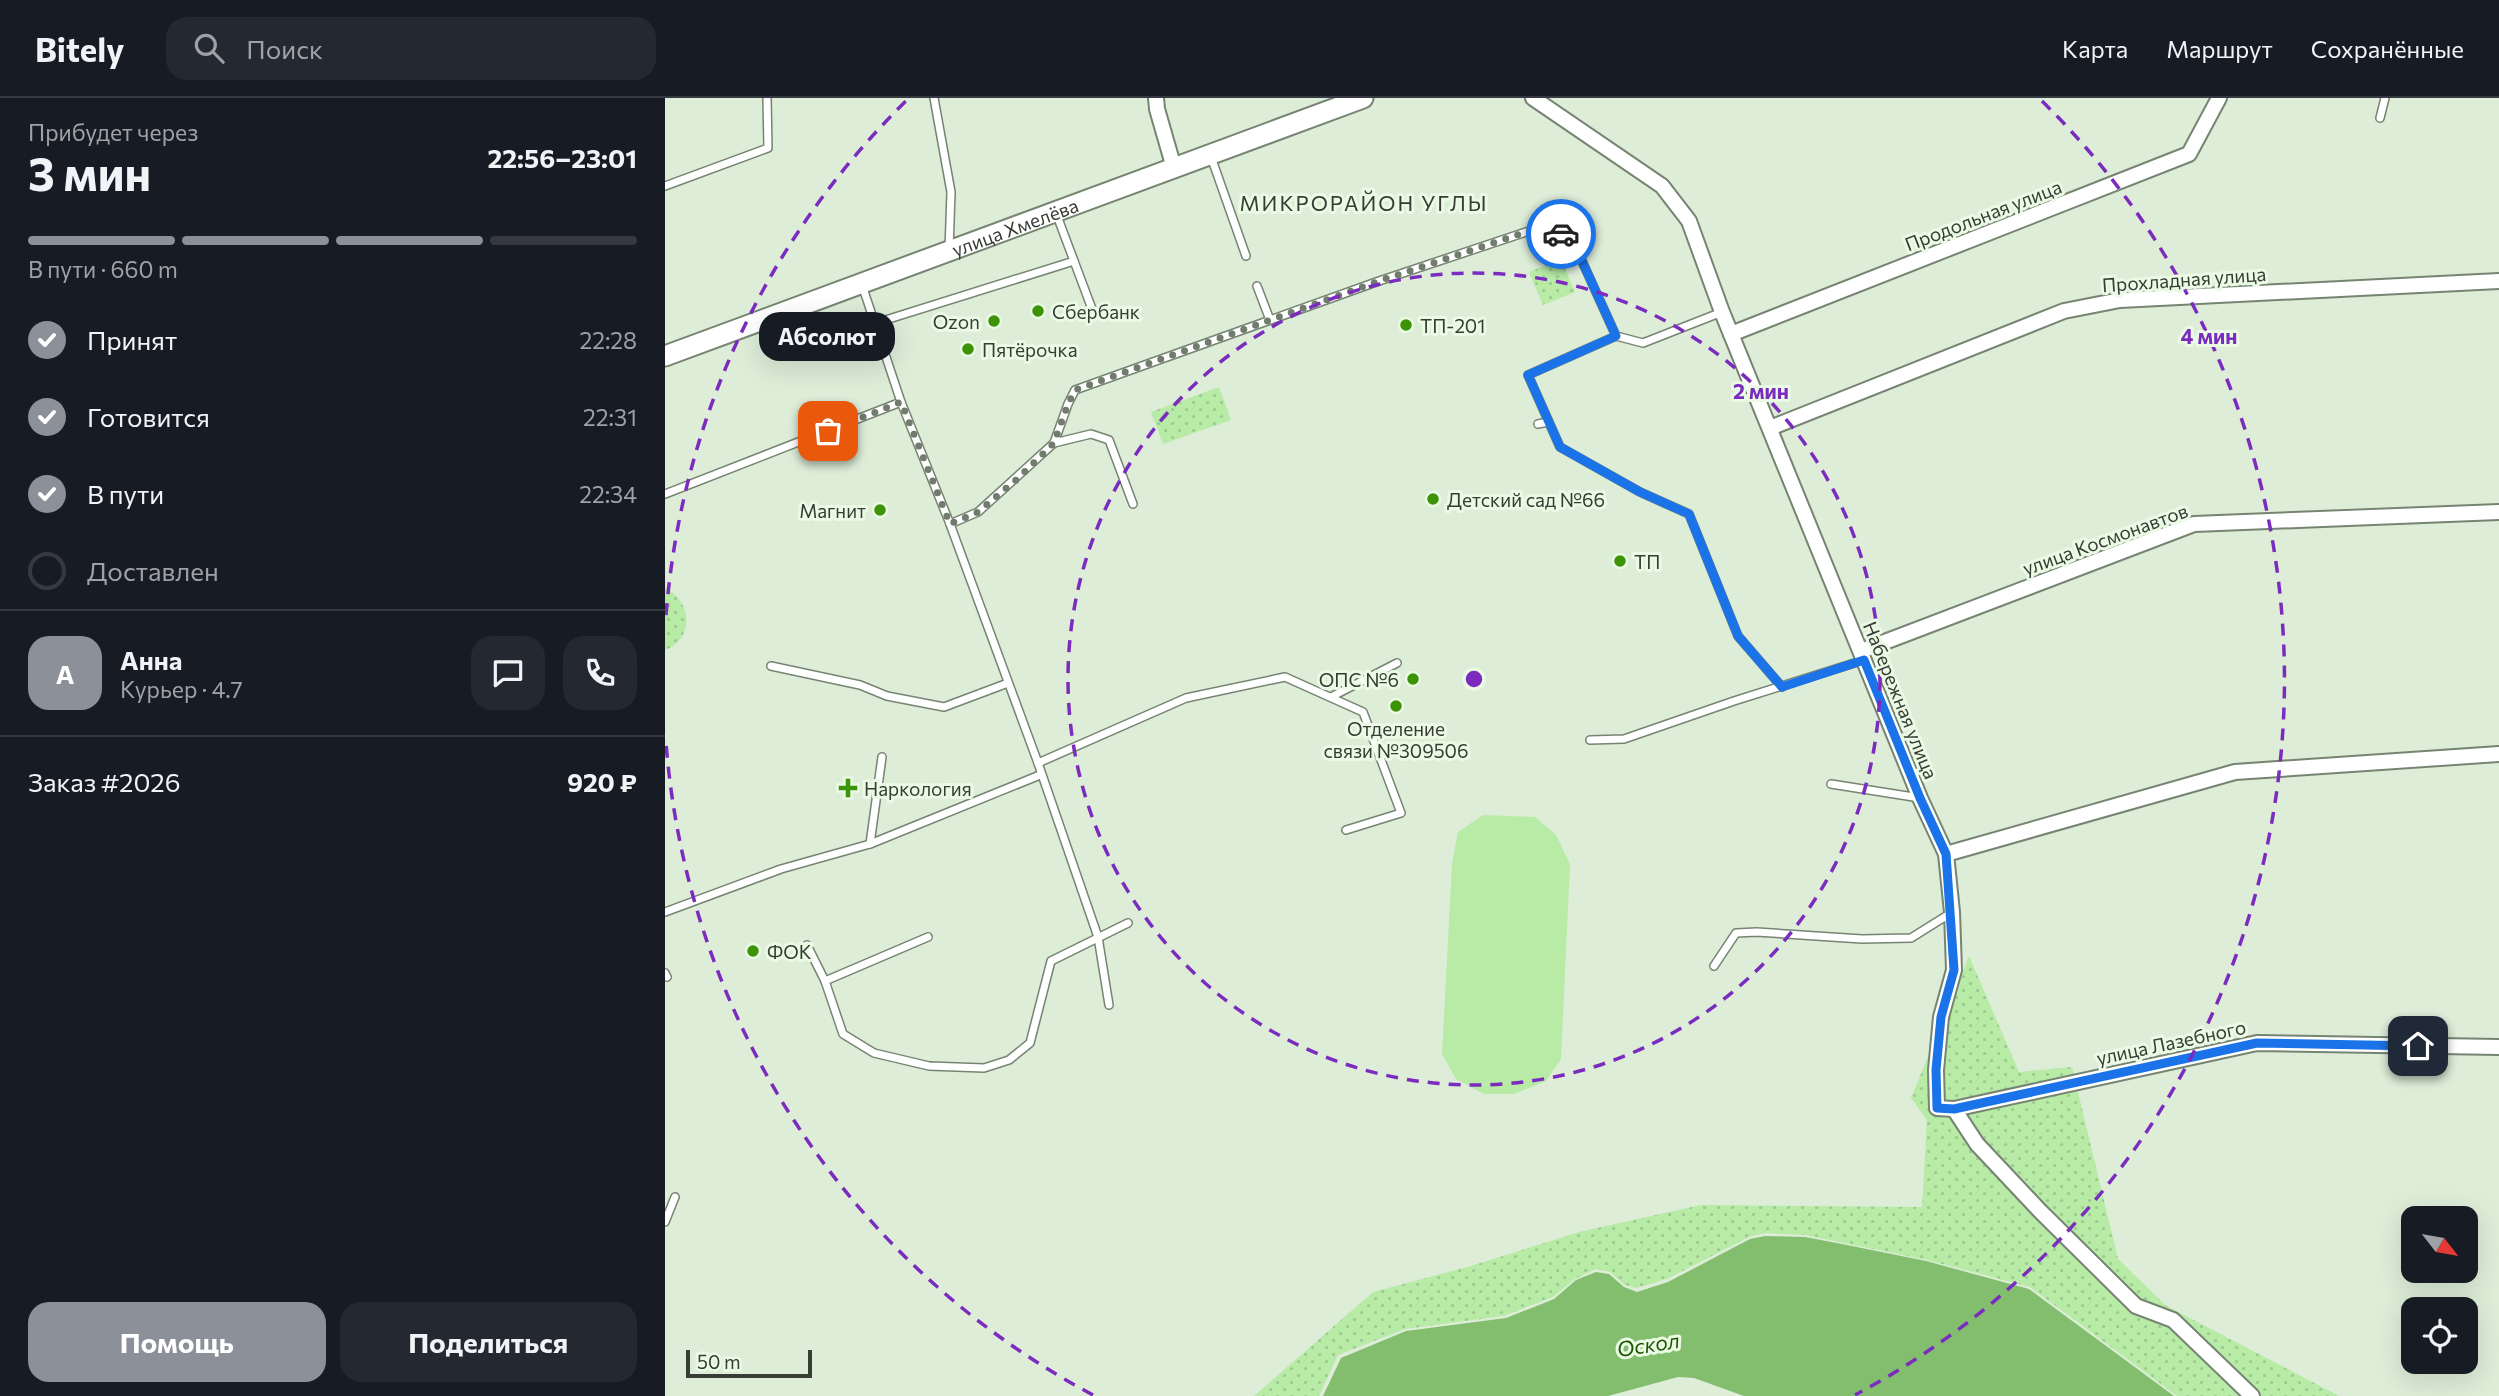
<!DOCTYPE html>
<html lang="ru">
<head>
<meta charset="utf-8">
<style>
  :root { --surface:#171b24; --page:#242831; --text:#f1f3f6; --muted:#9ea1a6; --line:#363941; --accent:#8c9099 }
  body { margin:0; font-family:Commissioner,sans-serif; background:var(--page); color:var(--text); height:100vh; display:flex; flex-direction:column; font-size:26px; white-space:nowrap }
  * { box-sizing:border-box; margin:0 }
  p { font-size:23px; color:var(--muted) }
  .icon { flex:none; width:38px; height:38px; fill:none; stroke:currentColor; stroke-width:2; stroke-linecap:round; stroke-linejoin:round }
  .map { position:relative; flex:1; overflow:hidden }
  .side { display:flex; flex-direction:column; background:var(--surface); width:665px }
  .side>* { flex:none }
  .needle { width:46px; rotate:121deg }
  .buttons { position:absolute; left:1736px; top:1108px; display:grid; gap:14px }
  .buttons a { display:grid; place-items:center; width:77px; height:77px; border-radius:14px; background:var(--surface); box-shadow:0 7px 28px #0002; font-size:35px }
  .scale { position:absolute; left:21px; bottom:18px; width:126px; box-sizing:border-box; padding-left:7px; border:4px solid #373d35; border-top:0; font-size:19px; line-height:24px; white-space:nowrap; color:#373d35; -webkit-text-stroke:5px #eafae5; paint-order:stroke }
  .pin { position:absolute; display:grid; place-items:center; width:60px; height:60px; color:#fff; margin:-30px; border-radius:14px; box-shadow:0 4px 10px #0006 }
  .courier { position:absolute; display:grid; place-items:center; width:70px; height:70px; margin:-35px; border:5px solid #1a73e8; border-radius:50%; background:#fff; color:#222; box-shadow:0 2px 9px #0007 }
  .bubble { position:absolute; height:49px; border-radius:21px; background:var(--surface); box-shadow:0 7px 28px #0002; font-size:23px; font-weight:700; line-height:49px; text-align:center }
  .head em { font-style:normal; font-weight:700 }
  .head div { display:flex; flex-direction:column-reverse }
  .head { display:flex; align-items:center; justify-content:space-between; height:119px; padding:0 28px }
  h1 { font-size:46px; font-weight:700; line-height:52px }
  .bar { display:grid; grid-template-columns:repeat(4,1fr); gap:10px 7px; align-content:center; height:84px; padding:0 28px }
  .bar i { height:9px; border-radius:5px; background:var(--line) }
  .bar .active { background:var(--accent) }
  .bar p { grid-column:span 4 }
  .line { display:flex; align-items:center; gap:18px; padding:0 28px; border-top:2px solid var(--line) }
  .line div { flex:1 }
  .round { display:grid; place-items:center; flex:none; width:74px; height:74px; border-radius:21px; background:var(--page) }
  ol { padding:0 28px; list-style:none }
  li { display:flex; align-items:center; gap:21px; height:77px }
  li p { margin-inline-start:auto }
  li .icon { padding:7px; border-radius:50%; background:var(--accent); color:#fff; stroke-width:4 }
  li:last-child { color:var(--muted) }
  li i { width:38px; height:38px; border:4px solid var(--line); border-radius:50% }
  .button { display:flex; gap:14px; margin-top:auto; padding:14px 28px }
  .button a { flex:1; height:80px; border-radius:21px; background:var(--accent); color:#fff; font-size:28px; font-weight:700; line-height:80px; text-align:center }
  .button a+a { background:var(--page); color:var(--text) }
  header { display:flex; align-items:center; gap:42px; box-sizing:border-box; height:98px; padding:0 35px; background:var(--surface); border-bottom:2px solid var(--line) }
  header strong { font-size:33px }
  nav { display:flex; gap:38px; margin-inline-start:auto; font-size:24px }
  .search { width:490px; height:63px; background:var(--page); display:flex; align-items:center; gap:18px; box-sizing:border-box; padding:0 24px; border-radius:21px; color:var(--muted); font-size:26px }
  main { display:flex; flex:1; min-height:0 }
  .map>svg:first-child { display:block }
</style>
</head>
<body>
<header>
<strong>Bitely</strong>
<div class="search"><svg class="icon" aria-label="search" viewBox="0 0 24 24"><circle cx="10" cy="10" r="6"/><path d="M15 15l6 6"/></svg>Поиск</div>
<nav><a>Карта</a><a>Маршрут</a><a>Сохранённые</a></nav>
</header>
<main>
<section class="side">
<div class="head"><div><h1>3 мин</h1><p>Прибудет через</p></div><em>22:56–23:01</em></div>
<div class="bar"><i class="active"></i><i class="active"></i><i class="active"></i><i></i><p>В пути · 660 m</p></div>
<ol>
<li><svg class="icon" aria-label="check" viewBox="0 0 24 24"><path d="M5 12l5 5 9-10"/></svg>Принят<p>22:28</p></li>
<li><svg class="icon" aria-label="check" viewBox="0 0 24 24"><path d="M5 12l5 5 9-10"/></svg>Готовится<p>22:31</p></li>
<li><svg class="icon" aria-label="check" viewBox="0 0 24 24"><path d="M5 12l5 5 9-10"/></svg>В пути<p>22:34</p></li>
<li><i></i>Доставлен</li>
</ol>
<div class="line" style="height:126px"><b class="round" style="background:var(--accent);color:#fff">А</b><div><b>Анна</b><p>Курьер · 4.7</p></div><a class="round"><svg class="icon" aria-label="chat" viewBox="0 0 24 24"><path d="M4 5h16v11H9l-5 4z"/></svg></a><a class="round"><svg class="icon" aria-label="phone" viewBox="0 0 24 24"><path d="M5 4h4l2 5-3 2q2 4 5 5l2-3 5 2v4C11 20 4 13 5 4z"/></svg></a></div>
<div class="line" style="height:91px"><div>Заказ #2026</div><b>920 ₽</b></div>
<div class="button"><a>Помощь</a><a>Поделиться</a></div>
</section>
<div class="map">
<svg width="1834" height="1298" viewBox="0 0 1834 1298">
  <defs>
    <pattern id="green-dots" width="8" height="8" patternUnits="userSpaceOnUse" patternTransform="scale(1.75)"><rect width="8" height="8" fill="#b7eba6"/><path d="M2 2h.1M6 6h.1" fill="none" stroke="#9eca90" stroke-width="1.8" stroke-linecap="round"/></pattern>
  </defs>
  <rect width="100%" height="100%" fill="#ddedd8"/>
  <g fill="url(#green-dots)">
    <path d="M 896,161 L 910,194 L 878,207 L 864,174 Z"/>
    <path d="M 554,289 L 566,322 L 498,346 L 486,314 Z"/>
    <path d="M 0,490 C 27,503 30,541 0,552 Z"/>
    <path d="M 1304,858 L 1354,974 L 1407,969 L 1453,1161 L 1500,1207 L 1674,1298 L 1512,1298 L 1365,1189 L 1262,1162 L 1140,1137 L 1100,1135 L 1084,1139 L 1002,1181 L 972,1190 L 960,1187 L 945,1174 L 931,1171 L 910,1181 L 888,1199 L 839,1218 L 740,1231 L 673,1257 L 654,1298 L 589,1298 L 708,1194 L 806,1168 L 914,1134 L 1036,1107 L 1257,1109 L 1262,1022 L 1246,1000 Z"/>
  </g>
  <path fill="#b7eba6" d="M 818,717 L 870,719 L 891,737 L 905,766 L 896,961 L 881,983 L 849,996 L 819,996 L 791,981 L 777,956 L 787,767 L 793,734 Z"/>
  <path fill="#82be6e" d="M 1100,1138 L 1140,1139 L 1182,1147 L 1261,1163 L 1364,1191 L 1509,1298 L 1079,1298 L 1029,1280 L 1013,1279 L 943,1298 L 658,1298 L 676,1260 L 741,1233 L 841,1220 L 889,1201 L 911,1182 L 931,1174 L 944,1176 L 959,1189 L 972,1194 L 1003,1184 L 1085,1141 Z"/>
  <g fill="none" stroke-linecap="round" stroke-linejoin="round">
    <defs>
      <g id="service">
        <path d="M 269,0 L 286,94 L 284,152"/>
        <path d="M 1715,20 L 1720,0"/>
        <path d="M 545,56 L 581,158"/>
        <path d="M 0,88 L 103,50 L 102,0"/>
        <path d="M 409,163 L 427,211"/>
        <path d="M 197,187 L 236,304 L 285,426 L 373,665 L 433,839 L 444,907"/>
        <path d="M 592,188 L 605,222"/>
        <path d="M 211,225 L 409,163 L 391,115"/>
        <path d="M 951,238 L 978,245 L 1057,214"/>
        <path d="M 873,326 L 883,324"/>
        <path d="M 389,345 L 426,336 L 444,342 L 468,406"/>
        <path d="M 0,396 L 236,304"/>
        <path d="M 285,426 L 313,414 L 389,345 L 403,306 L 410,292 L 714,183 L 879,128 L 907,141 L 951,238 L 863,277 L 895,349 L 975,394 L 1024,416 L 1073,538 L 1117,589"/>
        <path d="M 106,568 L 195,587 L 222,598 L 279,609 L 343,585"/>
        <path d="M 666,599 L 732,565"/>
        <path d="M 925,642 L 959,641 L 1069,603 L 1199,562"/>
        <path d="M 373,665 L 521,600 L 620,579 L 698,614 L 736,715 L 681,732"/>
        <path d="M 1166,686 L 1255,700"/>
        <path d="M 205,746 L 217,659"/>
        <path d="M 0,814 L 116,771 L 205,746 L 375,677"/>
        <path d="M 142,847 L 160,883 L 178,936 L 209,955 L 264,968 L 319,970 L 344,962 L 365,945 L 386,863 L 463,825"/>
        <path d="M 1049,868 L 1071,835 L 1092,834 L 1197,841 L 1246,840 L 1286,815"/>
        <path d="M 0,875 L 2,879"/>
        <path d="M 160,883 L 263,839"/>
        <path d="M 0,1124 L 10,1099"/>
      </g>
      <g id="minor">
        <path d="M 491,0 L 492,11 L 509,70"/>
        <path d="M 868,0 L 997,88 L 1024,123 L 1057,214 L 1255,700 L 1281,756 L 1287,814 L 1289,872 L 1276,919 L 1271,972 L 1272,1010 L 1289,1011 L 1592,945 L 1834,949"/>
        <path d="M 1066,236 L 1524,56 L 1554,0"/>
        <path d="M 1105,330 L 1399,213 L 1455,202 L 1834,183"/>
        <path d="M 1196,553 L 1529,426 L 1834,414"/>
        <path d="M 1281,756 L 1570,674 L 1834,656"/>
        <path d="M 1289,1011 L 1312,1046 L 1375,1113 L 1471,1208 L 1508,1222 L 1587,1298"/>
      </g>
      <g id="secondary">
        <path id="s1" d="M 0,258 L 698,0"/>
      </g>
    </defs>
    <use href="#service" stroke="#768472" stroke-width="10"/>
    <use href="#minor" stroke="#768472" stroke-width="18"/>
    <use href="#secondary" stroke="#768472" stroke-width="23"/>
    <use href="#service" stroke="#fff" stroke-width="7"/>
    <use href="#minor" stroke="#fff" stroke-width="14"/>
    <use href="#secondary" stroke="#fff" stroke-width="19"/>
  </g>
  <g fill="none" stroke-linecap="round" stroke-linejoin="round">
    <path stroke="#717b6e" stroke-width="7" stroke-dasharray="0 12.6" d="M 163,333 L 236,304 L 285,426 L 313,414 L 351,382 L 389,345 L 403,306 L 410,292 L 714,183 L 879,128 L 896,136"/>
    <path stroke="#1a73e8" stroke-width="9" d="M 896,136 L 907,141 L 951,238 L 863,277 L 895,349 L 975,394 L 1024,416 L 1073,538 L 1117,589 L 1199,562 L 1255,700 L 1281,756 L 1289,872 L 1276,919 L 1271,972 L 1272,1010 L 1289,1011 L 1592,945 L 1753,948"/>
  </g>
  <g fill="none" stroke="#7b2cbf" stroke-width="3.5" stroke-dasharray="12 9">
    <circle cx="809" cy="581" r="406"/>
    <path d="M428 1297A811 811 0 0 1 1 645M1 517A811 811 0 0 1 241 3M1377 3A811 811 0 0 1 1190 1297"/>
  </g>
  <g fill="#3c9305" stroke="#eafae5" stroke-width="2.5">
    <circle cx="373" cy="213" r="7"/>
    <circle cx="329" cy="223" r="7"/>
    <circle cx="741" cy="227" r="7"/>
    <circle cx="303" cy="251" r="7"/>
    <circle cx="768" cy="401" r="7"/>
    <circle cx="215" cy="412" r="7"/>
    <circle cx="955" cy="463" r="7"/>
    <circle cx="748" cy="581" r="7"/>
    <circle cx="731" cy="608" r="7"/>
    <path d="M179.5 679.5h7v7h7v7h-7v7h-7v-7h-7v-7h7z"/>
    <circle cx="88" cy="853" r="7"/>
  </g>
  <g text-anchor="middle" dominant-baseline="central" stroke-width="6" stroke-linejoin="round" paint-order="stroke">
    <g font-size="19" fill="#373d35" stroke="#eafae5">
      <text transform="translate(1318 117) rotate(-21)">Продольная улица</text>
      <text stroke="none"><textPath href="#s1" startOffset="373">улица Хмелёва</textPath></text>
      <text transform="translate(1519 181) rotate(-4)">Прохладная улица</text>
      <text transform="translate(1440 441) rotate(-20)">улица Космонавтов</text>
      <text transform="translate(1236 602) rotate(68)">Набережная улица</text>
      <text transform="translate(1506 944) rotate(-12)">улица Лазебного</text>
    </g>
    <g font-size="19" fill="#373d35" stroke="#eafae5" text-anchor="start">
      <text x="387" y="213">Сбербанк</text>
      <text x="315" y="223" text-anchor="end">Ozon</text>
      <text x="755" y="227">ТП-201</text>
      <text x="317" y="251">Пятёрочка</text>
      <text x="782" y="401">Детский сад №66</text>
      <text x="201" y="412" text-anchor="end">Магнит</text>
      <text x="969" y="463">ТП</text>
      <text x="734" y="581" text-anchor="end">ОПС №6</text>
      <text x="731" y="630" text-anchor="middle">Отделение<tspan x="731" dy="22">связи №309506</tspan></text>
      <text x="199" y="690">Наркология</text>
      <text x="102" y="853">ФОК</text>
    </g>
    <g font-size="21" letter-spacing="2" fill="#373d35" stroke="#eafae5">
      <text x="699" y="104">МИКРОРАЙОН УГЛЫ</text>
    </g>
    <g font-size="21" font-style="italic" fill="#1e5600" stroke="#eafae5">
      <text transform="translate(983 1246) rotate(-9)">Оскол</text>
    </g>
  </g>
  <circle cx="809" cy="581" r="10" fill="#7b2cbf" stroke="#eafae5" stroke-width="3.5"/>
  <g font-size="21" text-anchor="middle" font-weight="bold" fill="#7b2cbf" stroke="#eafae5" stroke-width="6" stroke-linejoin="round" paint-order="stroke">
    <text x="1544" y="246">4 мин</text>
    <text x="1096" y="301">2 мин</text>
  </g>
</svg>
<div class="buttons">
<a><svg class="needle" viewBox="-14 -14 28 28"><path d="M0-13l5 13h-10z" fill="#e53935"/><path d="M0 13l5-13h-10z" fill="#9ea1a6"/></svg></a>
<a><svg class="icon" aria-label="locate" viewBox="0 0 24 24"><circle cx="12" cy="12" r="6"/><path d="M12 2v4M12 18v4M2 12h4M18 12h4"/></svg></a>
</div>
<div class="scale">50 m</div>
<div class="pin" style="left:163px;top:333px;background:#ea580c"><svg class="icon" aria-label="bag" viewBox="0 0 24 24"><path d="M5 8h14l-1 12H6zM9 8a3 3 0 0 1 6 0"/></svg></div>
<div class="pin" style="left:1753px;top:948px;background:#1f2937"><svg class="icon" aria-label="home" viewBox="0 0 24 24"><path d="M3 11l9-7 9 7M6 9v11h12V9"/></svg></div>
<div class="courier" style="left:896px;top:136px"><svg class="icon" aria-label="car" viewBox="0 0 24 24"><path d="M5 17H2v-5l4-1 3-4h7l3 4 3 1v5h-3M9 17h6M6 11h13"/><circle cx="7" cy="17" r="2"/><circle cx="17" cy="17" r="2"/></svg></div>
<div class="bubble" style="left:94px;top:214px;width:136px">Абсолют</div>
</div>
</main>
</body>
</html>
